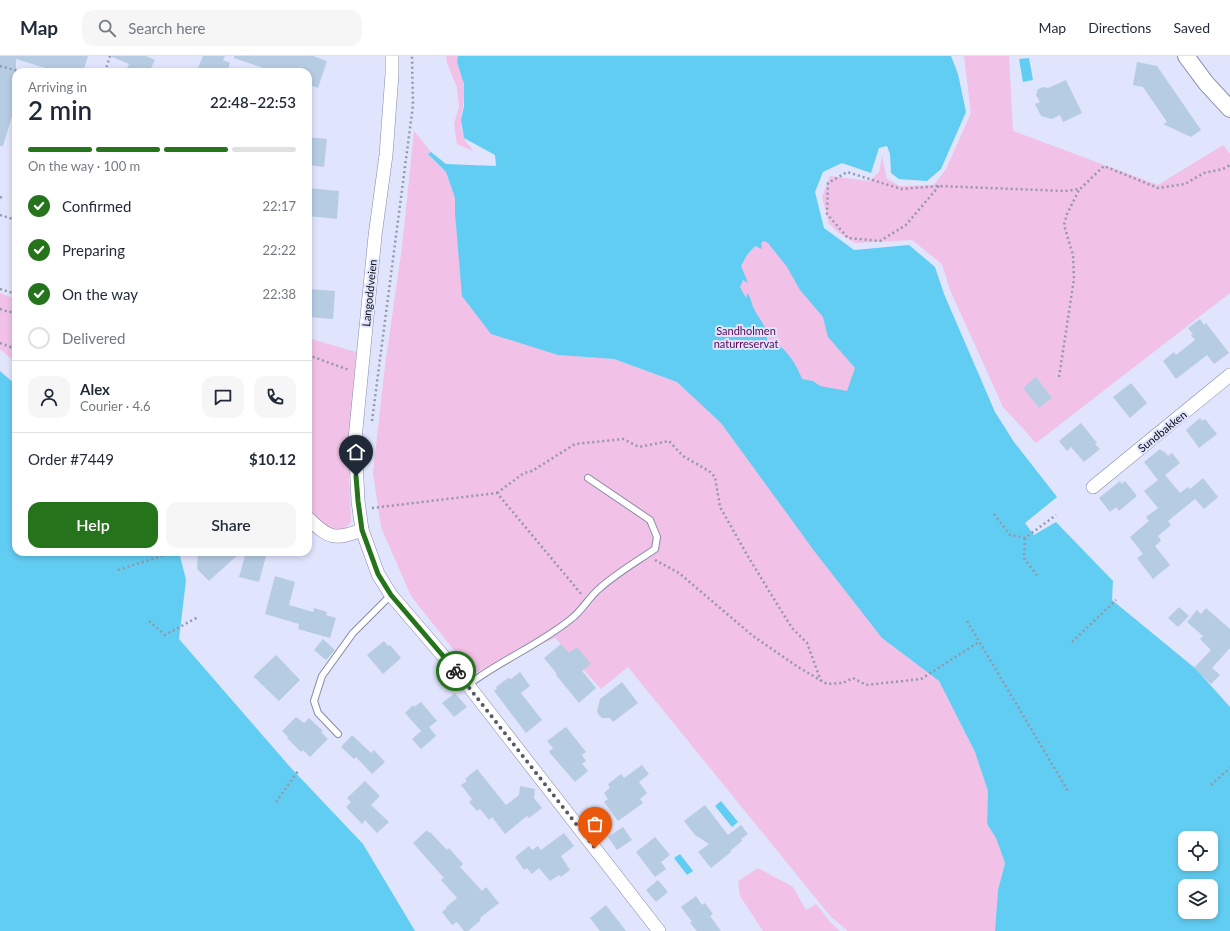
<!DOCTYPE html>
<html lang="en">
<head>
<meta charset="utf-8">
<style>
  :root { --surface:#fff; --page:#f6f6f7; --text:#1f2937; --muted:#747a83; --line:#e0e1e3; --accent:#25741b }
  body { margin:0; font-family:Lato,sans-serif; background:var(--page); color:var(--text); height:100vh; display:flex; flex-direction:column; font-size:15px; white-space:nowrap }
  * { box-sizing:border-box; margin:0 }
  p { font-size:13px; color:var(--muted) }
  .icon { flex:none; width:22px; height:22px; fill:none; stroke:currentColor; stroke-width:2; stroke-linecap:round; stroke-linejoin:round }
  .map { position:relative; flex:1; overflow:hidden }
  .sheet { position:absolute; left:12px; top:12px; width:300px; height:488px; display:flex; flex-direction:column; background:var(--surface); border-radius:12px; box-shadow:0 2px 6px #0003 }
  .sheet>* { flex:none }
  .tools { position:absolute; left:1178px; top:775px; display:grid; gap:8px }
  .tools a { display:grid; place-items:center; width:40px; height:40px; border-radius:8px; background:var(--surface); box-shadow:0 2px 6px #0003; font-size:20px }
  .pin { position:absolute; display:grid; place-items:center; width:34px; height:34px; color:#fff; margin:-41px -17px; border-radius:50% 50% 50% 0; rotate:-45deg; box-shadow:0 0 4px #0007 }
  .pin .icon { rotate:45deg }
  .courier { position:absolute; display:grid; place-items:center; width:40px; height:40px; margin:-20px; border:3px solid #25741b; border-radius:50%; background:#fff; color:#222; box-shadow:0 1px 5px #0007 }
  .overview em { font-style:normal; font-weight:600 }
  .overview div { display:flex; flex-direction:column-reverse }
  .overview { display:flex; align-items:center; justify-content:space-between; height:68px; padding:0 16px }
  h1 { font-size:26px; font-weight:600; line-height:30px }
  .bar { display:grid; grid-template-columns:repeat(4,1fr); gap:6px 4px; align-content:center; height:48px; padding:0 16px }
  .bar i { height:5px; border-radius:3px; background:var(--line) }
  .bar .on { background:var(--accent) }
  .bar p { grid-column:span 4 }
  .line { display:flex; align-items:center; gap:10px; padding:0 16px; border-top:1px solid var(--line) }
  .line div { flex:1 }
  .round { display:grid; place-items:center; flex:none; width:42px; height:42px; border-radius:12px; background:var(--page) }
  ol { padding:0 16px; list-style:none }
  li { display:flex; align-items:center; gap:12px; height:44px }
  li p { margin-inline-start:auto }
  li .icon { padding:4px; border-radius:50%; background:var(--accent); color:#fff; stroke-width:4 }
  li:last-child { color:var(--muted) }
  li i { width:22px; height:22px; border:2px solid var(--line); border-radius:50% }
  .primary-button { display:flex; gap:8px; margin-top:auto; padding:8px 16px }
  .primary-button a { flex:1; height:46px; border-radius:12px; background:var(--accent); color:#fff; font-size:16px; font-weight:600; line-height:46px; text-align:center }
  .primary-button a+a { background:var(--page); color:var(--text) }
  header { display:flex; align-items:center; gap:24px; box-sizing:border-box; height:56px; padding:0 20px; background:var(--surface); border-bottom:1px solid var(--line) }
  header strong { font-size:19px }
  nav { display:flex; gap:22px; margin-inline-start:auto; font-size:14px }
  .search { width:280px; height:36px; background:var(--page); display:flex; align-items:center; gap:10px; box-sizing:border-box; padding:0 14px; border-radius:12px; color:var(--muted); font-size:15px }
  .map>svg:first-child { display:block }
</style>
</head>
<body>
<header>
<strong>Map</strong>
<div class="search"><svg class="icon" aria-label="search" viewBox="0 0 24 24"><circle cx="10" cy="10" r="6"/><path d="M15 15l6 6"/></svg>Search here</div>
<nav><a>Map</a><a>Directions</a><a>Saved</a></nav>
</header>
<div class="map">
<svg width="1230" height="875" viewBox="0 0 1230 875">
  <rect width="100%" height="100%" fill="#e0e4fc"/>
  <g fill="#f1c1e7">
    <path d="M 446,0 L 458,0 C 456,11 463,19 464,30 C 466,47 457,65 464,82 C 466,86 470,91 473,95 L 457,88 L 454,68 L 459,51 L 457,31 L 447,7 Z"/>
    <path d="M 964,0 L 1009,0 L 1013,75 L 1158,129 L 1223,89 L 1230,98 L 1230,237 L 1036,387 L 1003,351 L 950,234 L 942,208 L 912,184 L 855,187 L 839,177 L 829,168 L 822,141 L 830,120 L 869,125 L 879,116 L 882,100 L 887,123 L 900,130 L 934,129 L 946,113 L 971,57 Z"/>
    <path d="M 414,75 L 431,96 L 428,98 L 446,116 L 455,142 L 455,157 L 558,299 L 614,303 L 677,326 L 712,96 L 931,395 L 882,582 L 939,625 L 975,696 L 988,735 L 987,768 L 996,782 L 1005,807 L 998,834 L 995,875 L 848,875 L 831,861 L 628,611 L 601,633 L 555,582 L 473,618 L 411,540 L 381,471 L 373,417 L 385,310 L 402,191 Z"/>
    <path d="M 0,237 L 16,243 L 16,307 L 0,293 Z"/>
    <path d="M 308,282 L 356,296 L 348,398 L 351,466 L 341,477 L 308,462 Z"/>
    <path d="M 758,812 L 793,831 L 806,854 L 816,848 L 831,867 L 840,875 L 763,875 L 740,840 L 738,825 Z"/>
  </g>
  <g fill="#62cdf2" fill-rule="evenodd">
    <path d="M 458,0 L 951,0 L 958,18 L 966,56 L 941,113 L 927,125 L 899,123 L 891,117 L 890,98 L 887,90 L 879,92 L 871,117 L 842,107 L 823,116 L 815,136 L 824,172 L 854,194 L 909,189 L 935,211 L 944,238 L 995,356 L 1014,386 L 1057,441 L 1025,467 L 1034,479 L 1056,466 L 1113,525 L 1112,544 L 1196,613 L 1230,651 L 1230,875 L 995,875 L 998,834 L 1005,807 L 996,782 L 987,768 L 988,735 L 975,696 L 939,625 L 882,582 L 815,496 L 721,367 L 677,326 L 614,303 L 558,299 L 491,278 L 462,240 L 455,157 L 455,142 L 446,116 L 428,98 L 431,96 L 446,108 L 496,110 L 495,99 L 464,82 L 461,64 L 464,50 L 464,28 L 457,6 ZM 764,185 L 768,187 L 787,211 L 800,234 L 823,261 L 828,281 L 855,312 L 847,335 L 820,330 L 813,325 L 802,323 C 797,310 791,300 780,290 L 775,294 L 767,284 C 768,272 761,265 755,255 C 752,250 751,243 748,237 L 746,242 L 740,231 L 743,224 L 748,227 L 741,210 L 747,199 L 755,190 L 762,193 L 761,187 ZM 1185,782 L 1211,782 L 1211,808 L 1185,808 ZM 1185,830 L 1211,830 L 1211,856 L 1185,856 Z"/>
    <path d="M 1029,2 L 1033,24 L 1023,26 L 1019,3 Z"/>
    <path d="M 0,315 L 16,329 L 16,496 L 179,496 L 186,524 L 179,583 L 291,712 L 363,788 L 415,875 L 0,875 Z"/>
    <path d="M 721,745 L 738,766 L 732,771 L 715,750 Z"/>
    <path d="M 680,798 L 693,815 L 687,819 L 674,802 Z"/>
  </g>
  <g fill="#b6cce3">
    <path d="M 0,0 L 88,0 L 83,16 L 58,16 L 16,3 L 16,47 L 3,90 L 0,90 Z"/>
    <path d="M 110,0 L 146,0 L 155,4 L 149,16 L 125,16 L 129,8 Z"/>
    <path d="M 203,0 L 225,0 L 223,4 L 230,7 L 227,16 L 210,16 L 198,12 Z"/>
    <path d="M 234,0 L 313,0 L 327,5 L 318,32 L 308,28 L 308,16 L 275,16 L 234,2 Z"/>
    <path d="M 1137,6 L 1157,10 L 1201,74 L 1191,81 L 1163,68 L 1167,66 L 1143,31 L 1133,29 Z"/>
    <path d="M 1066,24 L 1082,57 L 1063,66 L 1060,59 L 1052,63 L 1041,60 L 1035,48 L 1040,46 L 1036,39 L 1038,33 L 1044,31 L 1048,32 Z"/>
    <path d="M 308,81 L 327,83 L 324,111 L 308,109 Z"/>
    <path d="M 308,132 L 339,135 L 337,163 L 308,160 Z"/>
    <path d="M 308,233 L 335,235 L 333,263 L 308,261 Z"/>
    <path d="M 1200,263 L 1204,269 L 1206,267 L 1229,297 L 1214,308 L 1207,299 L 1176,323 L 1163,305 L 1174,296 L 1176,299 L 1195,284 L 1191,279 L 1193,278 L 1188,272 Z"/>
    <path d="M 1036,321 L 1052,342 L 1039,352 L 1023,332 Z"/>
    <path d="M 1131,327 L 1147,347 L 1130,362 L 1113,341 Z"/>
    <path d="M 1200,362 L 1202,365 L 1205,363 L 1217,378 L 1199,392 L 1186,374 Z"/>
    <path d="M 1081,367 L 1097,387 L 1095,388 L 1100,393 L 1084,406 L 1071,391 L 1067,395 L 1059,385 Z"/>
    <path d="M 1160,393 L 1163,396 L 1164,395 L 1168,400 L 1172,397 L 1180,407 L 1165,419 L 1180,437 L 1188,431 L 1190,433 L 1203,422 L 1218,441 L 1204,453 L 1195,443 L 1168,465 L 1171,469 L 1158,480 L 1161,485 L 1155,490 L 1170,509 L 1153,523 L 1137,502 L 1143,498 L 1130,481 L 1149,465 L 1146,461 L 1158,452 L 1144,435 L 1158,424 L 1144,406 Z"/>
    <path d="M 1120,425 L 1122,428 L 1125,425 L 1137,440 L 1119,455 L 1116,451 L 1110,456 L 1099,442 Z"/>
    <path d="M 198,496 L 241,496 L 209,525 L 197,513 Z"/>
    <path d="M 246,496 L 267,496 L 259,526 L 239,521 Z"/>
    <path d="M 275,520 L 295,526 L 289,549 L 313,556 L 314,552 L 327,556 L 326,559 L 336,562 L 330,582 L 298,573 L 299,568 L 265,558 Z"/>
    <path d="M 1179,551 L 1189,560 L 1178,571 L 1168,562 Z"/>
    <path d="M 1206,552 L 1230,573 L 1230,592 L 1212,612 L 1220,619 L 1211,628 L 1194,612 L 1211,594 L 1200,583 L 1203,580 L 1187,566 L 1197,554 L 1201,558 Z"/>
    <path d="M 323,583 L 335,594 L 326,604 L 314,594 Z"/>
    <path d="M 384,585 L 388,590 L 390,589 L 401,602 L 383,618 L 367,599 Z"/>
    <path d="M 561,588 L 569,597 L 577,591 L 591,608 L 582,615 L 596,632 L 579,647 L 556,619 L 557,618 L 544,602 Z"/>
    <path d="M 276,599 L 300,624 L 279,645 L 254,621 L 254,620 Z"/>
    <path d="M 520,616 L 530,630 L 521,637 L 542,664 L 526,677 L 494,635 L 497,633 L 496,631 L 508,622 L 511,623 Z"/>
    <path d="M 622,626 L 638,647 L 613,666 L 610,662 L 602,662 L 598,658 L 597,655 L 600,643 Z"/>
    <path d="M 455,637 L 467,651 L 454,661 L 442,647 Z"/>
    <path d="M 421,646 L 437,665 L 429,671 L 436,680 L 421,693 L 412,683 L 421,675 L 405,657 L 413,649 L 414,651 Z"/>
    <path d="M 296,661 L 304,667 L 309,662 L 323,675 L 321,676 L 328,683 L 310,701 L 303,694 L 301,696 L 287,682 L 288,681 L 282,675 Z"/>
    <path d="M 566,671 L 586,696 L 582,699 L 586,705 L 582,708 L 588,715 L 575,726 L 549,696 L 553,692 L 547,685 Z"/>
    <path d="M 352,679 L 371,697 L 374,694 L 385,706 L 372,718 L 356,701 L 354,703 L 341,691 Z"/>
    <path d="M 642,709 L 649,718 L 639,726 L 647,737 L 640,743 L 643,747 L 618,765 L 604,746 L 608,743 L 604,737 L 610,732 L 608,728 L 621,718 L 624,722 Z"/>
    <path d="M 477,713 L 506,749 L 519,739 L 520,730 L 535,733 L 534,742 L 542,752 L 529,762 L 527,760 L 505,778 L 492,761 L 489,764 L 480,753 L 477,755 L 469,746 L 472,743 L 461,729 L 467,725 L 465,723 Z"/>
    <path d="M 365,725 L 380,740 L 371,749 L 389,766 L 377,777 L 365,764 L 362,768 L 346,751 L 351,746 L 347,742 Z"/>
    <path d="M 705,749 L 728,779 L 741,769 L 748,778 L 741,783 L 742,785 L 730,795 L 731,796 L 711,812 L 698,796 L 709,788 L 695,779 L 684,765 Z"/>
    <path d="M 623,771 L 632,784 L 617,794 L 608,781 Z"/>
    <path d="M 427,774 L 429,777 L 430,776 L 447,794 L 449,792 L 463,808 L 460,811 L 482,835 L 486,831 L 499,847 L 480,862 L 481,864 L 468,875 L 464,875 L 457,866 L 452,869 L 442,856 L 447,852 L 446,851 L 457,842 L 441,824 L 444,822 L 413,787 Z"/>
    <path d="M 564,777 L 574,790 L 561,800 L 570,814 L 561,821 L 559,819 L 550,825 L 539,812 L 532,818 L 527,812 L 524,814 L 515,801 L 529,790 L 532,794 L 538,790 L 541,794 Z"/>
    <path d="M 655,781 L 670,799 L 661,806 L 666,813 L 655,821 L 636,796 Z"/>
    <path d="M 658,824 L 668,836 L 656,846 L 646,834 Z"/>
    <path d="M 696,840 L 702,849 L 705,847 L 713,858 L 710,860 L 721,875 L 697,875 L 690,867 L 692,866 L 681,851 Z"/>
    <path d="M 606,849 L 626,875 L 600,875 L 590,862 Z"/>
  </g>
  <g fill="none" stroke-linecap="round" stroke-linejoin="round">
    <defs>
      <g id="service">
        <path d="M 468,629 C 501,604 539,589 571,563 C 582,555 589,541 600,532 C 617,517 636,506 655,493 L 657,481 L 650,464 L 588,422"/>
        <path d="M 338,678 L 318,657 L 314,645 L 322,620 L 353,577 L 391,539"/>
      </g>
      <g id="minor">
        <path d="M 392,0 L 392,18 L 386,99 L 375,180 L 355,383 L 358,445 L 362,474 L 378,518 L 391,539 L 468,629 L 659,875"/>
        <path d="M 1093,431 L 1230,319"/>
        <path d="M 308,462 C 329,483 335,484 362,474"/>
      </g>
      <path id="tertiary" d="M 1186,0 L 1206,27 L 1230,53"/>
    </defs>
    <use href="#service" stroke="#878ba6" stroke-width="8"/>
    <use href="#minor" stroke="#878ba6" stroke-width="14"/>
    <use href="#tertiary" stroke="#878ba6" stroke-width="18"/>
    <g stroke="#9497aa" stroke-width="2.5" stroke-dasharray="2 3" stroke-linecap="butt">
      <path d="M 0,10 L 22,16"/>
      <path d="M 105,16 L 110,0"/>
      <path d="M 939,130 L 906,169 L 880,185 L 848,182 L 827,158 L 828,127 L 847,116 L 901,133 L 939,130 L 1065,135 L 1080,133 L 1104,110 L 1158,132 L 1185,128 L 1204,117 L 1223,113 L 1230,109"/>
      <path d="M 0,141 L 3,142"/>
      <path d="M 0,159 L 16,164"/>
      <path d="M 0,233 L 16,238"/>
      <path d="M 0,253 L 9,256 L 16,255"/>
      <path d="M 0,287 L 16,293"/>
      <path d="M 308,299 L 349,314"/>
      <path d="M 1059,321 L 1074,223 L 1073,199 L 1064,169 L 1067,158 L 1079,134"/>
      <path d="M 372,365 L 413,49 L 412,0"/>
      <path d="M 497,437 L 524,417 L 532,415 L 575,388 L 623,383 L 639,391 L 669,385 L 683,400 L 709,415 L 715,421 L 720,451 L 750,504 L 792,572 L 807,587 L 821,625"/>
      <path d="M 372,452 L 497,437 L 582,539"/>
      <path d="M 994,458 L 1010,479 L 1025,482 L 1056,459"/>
      <path d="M 1025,482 L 1024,502 L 1039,522"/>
      <path d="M 655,504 L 679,517 L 753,580 L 798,611 L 827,628 L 843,627 L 853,622 L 866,629 L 921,623 L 979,586"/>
      <path d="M 118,514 L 174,496"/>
      <path d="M 149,565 L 165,579 L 198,561"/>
      <path d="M 967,565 L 1068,735"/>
      <path d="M 1072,586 L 1116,544"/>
      <path d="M 1211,729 L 1230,712"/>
      <path d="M 276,746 L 298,715"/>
    </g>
    <use href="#service" stroke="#fff" stroke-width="6"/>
    <use href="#minor" stroke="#fff" stroke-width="13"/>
    <use href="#tertiary" stroke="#fff" stroke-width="16"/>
  </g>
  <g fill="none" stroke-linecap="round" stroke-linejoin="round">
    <path stroke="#575967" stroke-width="4" stroke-dasharray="0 7.2" d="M 456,615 L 595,792"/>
    <path stroke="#25741b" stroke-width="5" d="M 356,420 L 358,445 L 362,474 L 378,518 L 391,539 L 456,615"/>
  </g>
  <g text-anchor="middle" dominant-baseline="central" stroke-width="4" stroke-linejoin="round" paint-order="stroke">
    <g font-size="11" fill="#0d0e17" stroke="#e0e4fc">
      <text transform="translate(369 237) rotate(-84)">Langoddveien</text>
      <text transform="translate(1162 375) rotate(-39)">Sundbakken</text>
    </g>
    <g font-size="11" fill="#5b0552" stroke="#e0e4fc">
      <text x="746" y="274">Sandholmen<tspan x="746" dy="13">naturreservat</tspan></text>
    </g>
  </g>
</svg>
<div class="tools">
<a><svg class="icon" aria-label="locate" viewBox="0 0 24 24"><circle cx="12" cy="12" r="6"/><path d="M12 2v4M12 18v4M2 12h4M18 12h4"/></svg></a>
<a><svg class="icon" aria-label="layers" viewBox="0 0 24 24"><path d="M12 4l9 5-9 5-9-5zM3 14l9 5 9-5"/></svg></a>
</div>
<div class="pin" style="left:595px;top:792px;background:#ea580c"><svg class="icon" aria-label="bag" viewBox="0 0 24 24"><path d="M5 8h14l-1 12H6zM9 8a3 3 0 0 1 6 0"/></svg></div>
<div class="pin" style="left:356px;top:420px;background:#1f2937"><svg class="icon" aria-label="home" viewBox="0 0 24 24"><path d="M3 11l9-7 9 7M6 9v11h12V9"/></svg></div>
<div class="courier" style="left:456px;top:615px"><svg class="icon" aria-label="bike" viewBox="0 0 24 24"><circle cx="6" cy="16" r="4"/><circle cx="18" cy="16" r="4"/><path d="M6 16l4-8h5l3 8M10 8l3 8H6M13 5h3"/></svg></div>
<section class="sheet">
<div class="overview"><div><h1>2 min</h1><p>Arriving in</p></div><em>22:48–22:53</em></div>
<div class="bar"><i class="on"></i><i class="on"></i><i class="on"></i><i></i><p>On the way · 100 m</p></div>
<ol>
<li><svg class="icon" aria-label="check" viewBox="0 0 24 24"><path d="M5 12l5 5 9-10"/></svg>Confirmed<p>22:17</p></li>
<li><svg class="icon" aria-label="check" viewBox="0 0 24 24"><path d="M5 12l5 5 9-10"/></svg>Preparing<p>22:22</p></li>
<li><svg class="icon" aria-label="check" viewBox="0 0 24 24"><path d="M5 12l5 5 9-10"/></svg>On the way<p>22:38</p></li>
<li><i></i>Delivered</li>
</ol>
<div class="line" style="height:72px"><a class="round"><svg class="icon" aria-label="person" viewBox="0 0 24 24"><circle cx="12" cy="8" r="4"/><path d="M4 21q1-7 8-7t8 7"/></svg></a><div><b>Alex</b><p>Courier · 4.6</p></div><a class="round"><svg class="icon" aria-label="chat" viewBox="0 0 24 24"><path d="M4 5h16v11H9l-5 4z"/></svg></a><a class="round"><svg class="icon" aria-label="phone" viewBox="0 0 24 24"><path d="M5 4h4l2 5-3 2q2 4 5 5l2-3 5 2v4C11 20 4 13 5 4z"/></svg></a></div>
<div class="line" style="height:52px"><div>Order #7449</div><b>$10.12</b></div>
<div class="primary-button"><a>Help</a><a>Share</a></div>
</section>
</div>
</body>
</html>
